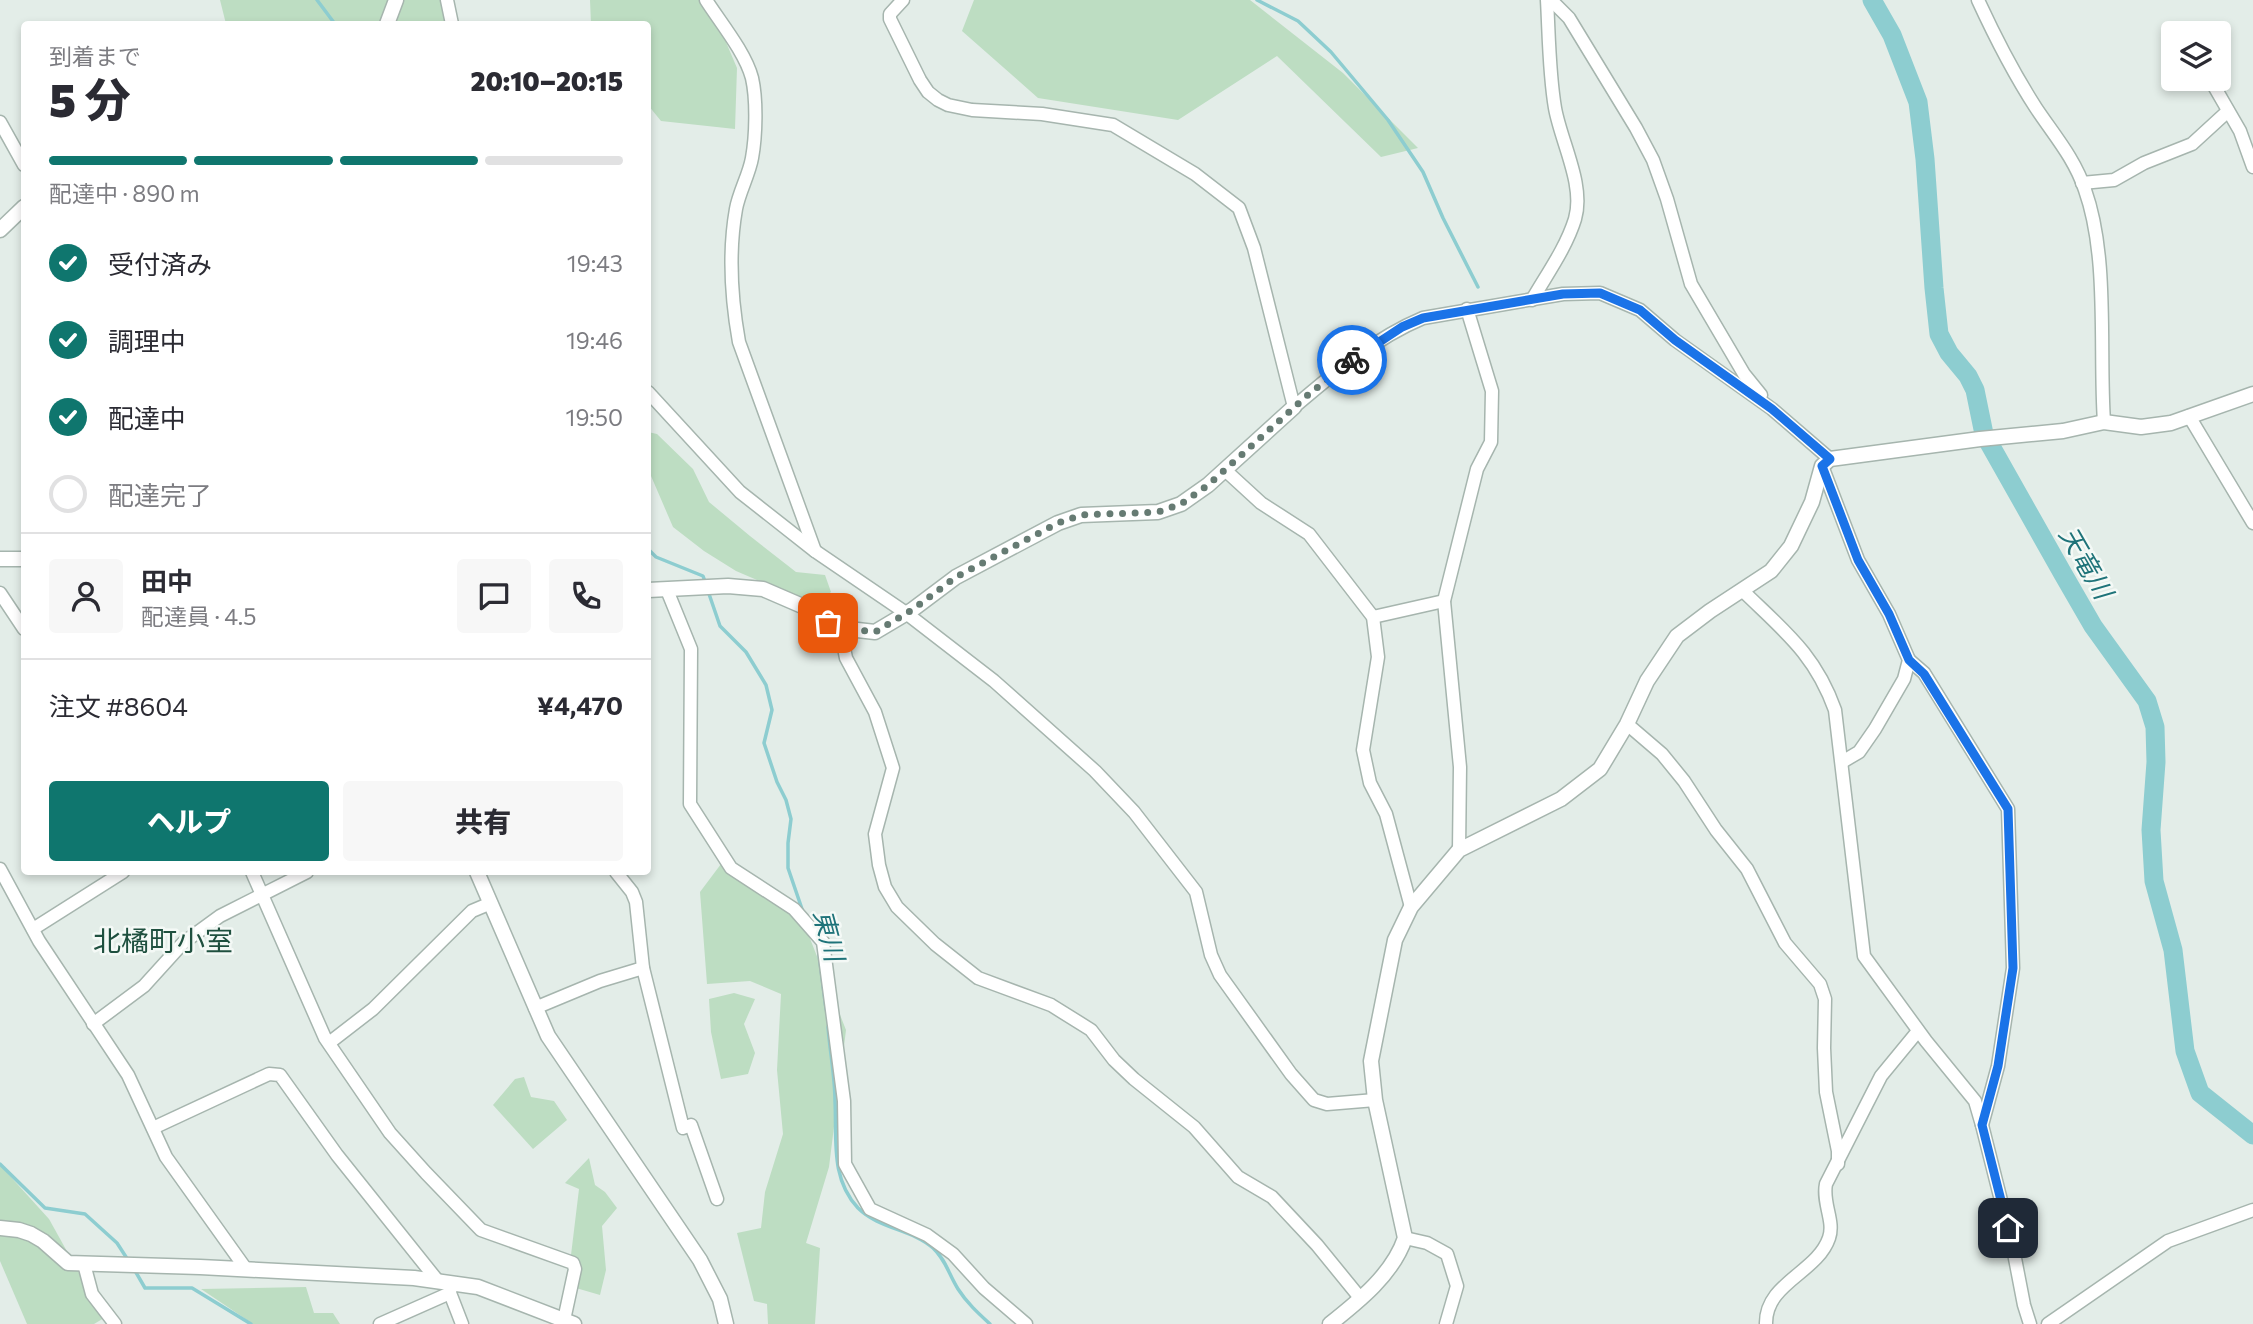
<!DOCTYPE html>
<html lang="ja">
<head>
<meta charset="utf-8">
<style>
  :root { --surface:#fff; --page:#f7f7f7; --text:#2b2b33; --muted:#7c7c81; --line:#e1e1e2; --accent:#0f766e }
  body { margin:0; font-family:Commissioner,"Noto Sans JP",sans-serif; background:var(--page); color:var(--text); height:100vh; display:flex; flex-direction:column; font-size:26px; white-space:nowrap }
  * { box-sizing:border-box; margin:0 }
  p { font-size:23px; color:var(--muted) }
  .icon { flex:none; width:38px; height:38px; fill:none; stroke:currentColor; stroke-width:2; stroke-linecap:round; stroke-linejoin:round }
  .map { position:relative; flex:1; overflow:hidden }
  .sheet { position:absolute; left:21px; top:21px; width:630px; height:854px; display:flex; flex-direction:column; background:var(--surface); border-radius:7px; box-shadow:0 4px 10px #0003 }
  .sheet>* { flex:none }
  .controls { position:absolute; left:2161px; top:21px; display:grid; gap:14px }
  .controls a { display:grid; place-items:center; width:70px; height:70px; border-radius:7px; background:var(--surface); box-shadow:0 4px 10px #0003; font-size:35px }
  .pin { position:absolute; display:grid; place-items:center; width:60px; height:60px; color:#fff; margin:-30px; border-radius:14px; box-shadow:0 4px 10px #0006 }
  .courier { position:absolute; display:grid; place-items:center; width:70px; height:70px; margin:-35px; border:5px solid #1a73e8; border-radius:50%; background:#fff; color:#222; box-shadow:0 2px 9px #0007 }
  .summary em { font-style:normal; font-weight:800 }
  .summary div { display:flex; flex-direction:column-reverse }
  .summary { display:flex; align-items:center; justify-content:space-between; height:119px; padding:0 28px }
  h1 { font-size:46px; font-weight:800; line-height:52px }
  .bar { display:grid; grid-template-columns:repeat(4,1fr); gap:10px 7px; align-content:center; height:84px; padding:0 28px }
  .bar i { height:9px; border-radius:5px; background:var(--line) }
  .bar .current { background:var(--accent) }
  .bar p { grid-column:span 4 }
  .line { display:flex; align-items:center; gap:18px; padding:0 28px; border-top:2px solid var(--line) }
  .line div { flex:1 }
  .round { display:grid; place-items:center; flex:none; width:74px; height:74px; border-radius:7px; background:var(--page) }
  ol { padding:0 28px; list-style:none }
  li { display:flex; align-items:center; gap:21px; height:77px }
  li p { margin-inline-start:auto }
  li .icon { padding:7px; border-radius:50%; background:var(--accent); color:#fff; stroke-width:4 }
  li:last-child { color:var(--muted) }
  li i { width:38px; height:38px; border:4px solid var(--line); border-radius:50% }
  .cta { display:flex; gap:14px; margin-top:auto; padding:14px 28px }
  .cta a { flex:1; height:80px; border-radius:7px; background:var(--accent); color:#fff; font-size:28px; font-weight:800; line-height:80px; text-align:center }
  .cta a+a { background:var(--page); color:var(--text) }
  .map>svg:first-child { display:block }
</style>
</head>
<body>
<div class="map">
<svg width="2253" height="1324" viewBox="0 0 2253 1324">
  <rect width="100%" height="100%" fill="#e3ede8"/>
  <g fill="#bdddc2">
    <path d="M 220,0 L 443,0 L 448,24 L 226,24 Z"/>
    <path d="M 590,0 L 708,0 L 737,68 L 735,129 L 661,121 L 648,105 L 648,24 L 591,24 Z"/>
    <path d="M 974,0 L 1250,0 L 1343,73 L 1418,148 L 1381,157 L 1277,56 L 1178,120 L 1038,98 L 962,31 Z"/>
    <path d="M 648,432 L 657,434 L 693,469 L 709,502 L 750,536 L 796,572 L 825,575 L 831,592 L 815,605 L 736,571 L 704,551 L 673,527 L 648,469 Z"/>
    <path d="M 721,864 L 781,893 L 809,936 L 846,1030 L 829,1167 L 806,1243 L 820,1248 L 815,1324 L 768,1324 L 767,1304 L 754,1301 L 737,1233 L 761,1228 L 765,1192 L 783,1134 L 777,1070 L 781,994 L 750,981 L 707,984 L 700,892 Z"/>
    <path d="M 734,993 L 755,999 L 744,1024 L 755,1053 L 748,1074 L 721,1079 L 711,1032 L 709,999 Z"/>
    <path d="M 524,1077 L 531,1097 L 554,1101 L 567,1120 L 533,1149 L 493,1105 L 515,1079 Z"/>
    <path d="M 589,1158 L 595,1185 L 605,1192 L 617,1208 L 602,1226 L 606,1270 L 600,1295 L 576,1288 L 579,1261 L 571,1255 L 579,1189 L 565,1183 Z"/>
    <path d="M 0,1165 L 49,1219 L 104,1318 L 94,1324 L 27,1324 L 0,1261 Z"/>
    <path d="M 306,1287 L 314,1313 L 333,1313 L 340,1324 L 253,1324 L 201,1289 Z"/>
  </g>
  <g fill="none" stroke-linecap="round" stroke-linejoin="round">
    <g stroke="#8dcdd0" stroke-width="3.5">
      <path d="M 317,0 L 335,24"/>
      <path d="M 1257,0 L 1298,21 L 1331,52 L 1388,120 L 1423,172 L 1443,218 L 1478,287"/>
      <path d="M 648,549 L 656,557 L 703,576 L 706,584"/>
      <path d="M 708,591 L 720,626 L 746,652 L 766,685 L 772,710 L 764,743 L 777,782 L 786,800 L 791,819 L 788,843 L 788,868 L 802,909"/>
      <path d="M 819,954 L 826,1009"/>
      <path d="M 828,1027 C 830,1052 835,1077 835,1101 C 837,1139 830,1178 858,1208 C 879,1229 912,1229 933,1248 C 946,1260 949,1275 958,1289 C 967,1303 978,1313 990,1324"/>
      <path d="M 0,1164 L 45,1208 L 85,1214 L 117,1243 L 128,1260"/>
      <path d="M 134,1269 L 145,1288 L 192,1288 L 251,1324"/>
    </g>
    <path stroke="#8dcdd0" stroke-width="19" d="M 1872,0 L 1892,35 L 1918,102 L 1925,159 L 1934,288 L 1939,334 L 1949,353 L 1968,376 L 1975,390 L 1984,434 L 2063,574 L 2093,626 L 2147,701 L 2155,727 L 2156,762 L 2151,830 L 2154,881 L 2173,950 L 2185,1051 L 2200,1093 L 2253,1135"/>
    <defs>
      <g id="minor">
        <path d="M 447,0 L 452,24"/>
        <path d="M 706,0 C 720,22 745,52 752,78 C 757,100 756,136 752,158 C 749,175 739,192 736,209 C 728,254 731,297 739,342 L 815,551"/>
        <path d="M 903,0 L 890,14 L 890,19 L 920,80 L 928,92 L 938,100 L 948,105 L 972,110 L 1042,114 L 1113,125 L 1195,174 L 1239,208 L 1254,248 L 1294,407 C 1334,373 1375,338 1423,318 L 1563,294 L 1600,293 L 1640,310 L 1675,340 L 1772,409 L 1830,459"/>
        <path d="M 1551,0 L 1569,18 L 1636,128 L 1653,160 L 1667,199 L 1691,284 L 1744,374 L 1761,395"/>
        <path d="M 1978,0 C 1995,37 2014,74 2036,108 C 2054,135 2075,159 2085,190 C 2109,257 2099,350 2104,422"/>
        <path d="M 2210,79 L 2240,131 L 2253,167"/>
        <path d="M 0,122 L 24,165"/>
        <path d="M 2082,183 L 2114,180 L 2144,163 L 2192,144 L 2228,111"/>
        <path d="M 1532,300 C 1547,274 1566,248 1575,219 C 1585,185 1561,142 1555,108 C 1549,73 1549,36 1547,0"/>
        <path d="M 648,392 L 740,492 L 815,551 L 906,613 L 994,681 L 1095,771 L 1134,812 L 1196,892 L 1211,955 L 1220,975 L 1291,1074 L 1314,1100 L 1327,1104 L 1375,1100"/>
        <path d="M 2189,416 L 2253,523"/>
        <path d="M 1822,466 L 1858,560 L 1889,614 L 1909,660 L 1904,679 L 1875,729 L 1859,752 L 1842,762"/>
        <path d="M 1225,470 L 1261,503 L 1309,534 L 1373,617 L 1378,657 L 1363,750 L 1370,783 L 1386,814 L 1411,907"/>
        <path d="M 667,590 L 691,649 L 690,804 L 731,868 L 794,909 L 823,942 L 844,1101 L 845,1164 L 870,1209 L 927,1235 L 953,1254 L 984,1288 L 1026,1324"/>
        <path d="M 1743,591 C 1784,631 1815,654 1835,710 L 1864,956 L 1926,1041 L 1975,1101 L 1982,1125"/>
        <path d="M 0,593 L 24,629"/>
        <path d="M 1373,617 L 1444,601"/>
        <path d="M 840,628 L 846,658 L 875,712 L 893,768 L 875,834 L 879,865 L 885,887 L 897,907 L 935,944 L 978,978 L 1051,1005 L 1091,1030 L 1114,1060 L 1134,1079 L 1194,1127 L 1238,1177 L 1272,1197 L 1317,1245 L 1361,1299"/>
        <path d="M 1909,660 L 1924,673 L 2008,809 L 2013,968 L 1998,1066 L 1982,1125 L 2013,1248 L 2024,1305 L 2030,1324"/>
        <path d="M 1627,724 L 1662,754 L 1684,781 L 1716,830 L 1747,869 L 1785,943 L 1820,984 L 1825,999 L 1824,1048 L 1826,1092 L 1838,1151 L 1838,1164"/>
        <path d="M 1459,850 L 1460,767 L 1444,601 L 1477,469 L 1491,442 L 1492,391 L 1467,309"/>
        <path d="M 0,869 L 39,941 L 128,1075 L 166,1157 L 246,1269"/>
        <path d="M 252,872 L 325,1038 L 390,1133 L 426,1173 L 481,1230 L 573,1263 L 575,1269 L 564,1320"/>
        <path d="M 616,872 L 632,892 L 636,902 L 643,968 L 683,1128 L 691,1125 L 717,1199"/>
        <path d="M 33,929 L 123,872"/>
        <path d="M 535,1008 L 600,981 L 643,968"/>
        <path d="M 93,1024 L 144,986 L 183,943 L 220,916 L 307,872"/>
        <path d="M 329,1043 L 373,1009 L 472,911 L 491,903"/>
        <path d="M 153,1128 L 269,1074 L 280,1075 L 337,1155 L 437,1280"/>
        <path d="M 1405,1238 L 1427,1243 L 1447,1254 L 1457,1286 L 1446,1324"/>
        <path d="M 84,1264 L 92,1294 L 115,1324"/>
        <path d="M 451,1285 L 450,1293 L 462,1324"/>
        <path d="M 380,1324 L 450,1293"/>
        <path d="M 1766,1324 C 1765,1283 1817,1273 1829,1238 C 1835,1221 1822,1203 1826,1184 L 1881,1076 L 1918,1031"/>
        <path d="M 2048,1324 L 2168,1241 L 2253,1210"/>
      </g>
      <g id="tertiary">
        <path d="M 387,24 L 396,0"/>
        <path d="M 0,230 L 24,207"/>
        <path d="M 0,559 L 24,559"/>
        <path d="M 648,590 L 728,586 L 763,589 L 807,608 L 828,623 L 840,628 L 875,632 L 912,610 L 956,577 L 1058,523 L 1081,515 L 1158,512 L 1181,504 L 1208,485 L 1294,407"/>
        <path d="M 477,872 L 548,1036 L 700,1260 L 720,1299 L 726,1324"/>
        <path d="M 0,1228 L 19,1230 L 31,1234 L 43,1241 L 68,1263 L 200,1267 L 414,1278 L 478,1287 L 574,1324"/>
        <path d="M 1330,1324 C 1359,1301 1393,1274 1405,1238 L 1375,1100 L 1371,1061 L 1395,940 L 1411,907 L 1459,850 L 1561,799 L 1600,769 L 1627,724 L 1647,681 L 1677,636 L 1710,611 L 1771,571 L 1791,546 L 1812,502 L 1822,466 L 1830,459 L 1980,439 L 2063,431 L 2104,422 L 2141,427 L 2171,423 L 2253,394"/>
      </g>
    </defs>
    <use href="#minor" stroke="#a6b5ae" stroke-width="15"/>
    <use href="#tertiary" stroke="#a6b5ae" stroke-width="17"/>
    <use href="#minor" stroke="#fff" stroke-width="12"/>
    <use href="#tertiary" stroke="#fff" stroke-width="14"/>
  </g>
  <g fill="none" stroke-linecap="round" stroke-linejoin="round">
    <path stroke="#667b73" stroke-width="7" stroke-dasharray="0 12.6" d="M 828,623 L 840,628 L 875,632 L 912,610 L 956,577 L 1058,523 L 1081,515 L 1158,512 L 1181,504 L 1208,485 L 1309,394 L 1352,360"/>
    <path stroke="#1a73e8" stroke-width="9" d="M 1352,360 L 1402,327 L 1423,318 L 1563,294 L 1600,293 L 1640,310 L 1675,340 L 1772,409 L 1830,459 L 1822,466 L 1858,560 L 1889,614 L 1909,660 L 1924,674 L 2008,809 L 2013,968 L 1998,1066 L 1982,1125 L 2008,1228"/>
  </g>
  <g text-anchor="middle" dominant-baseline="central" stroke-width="5" stroke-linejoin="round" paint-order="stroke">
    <g font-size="26" font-style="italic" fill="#1e7379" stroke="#f4f9f6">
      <text transform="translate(2087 562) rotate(60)">天竜川</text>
      <text transform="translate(830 935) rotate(75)">東川</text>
    </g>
    <g font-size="28" fill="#1f503f" stroke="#f4f9f6">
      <text x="163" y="940">北橘町小室</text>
    </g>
  </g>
</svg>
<div class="controls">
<a><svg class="icon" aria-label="layers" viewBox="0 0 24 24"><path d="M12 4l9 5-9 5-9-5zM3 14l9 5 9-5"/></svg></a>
</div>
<div class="pin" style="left:828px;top:623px;background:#ea580c"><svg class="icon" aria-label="bag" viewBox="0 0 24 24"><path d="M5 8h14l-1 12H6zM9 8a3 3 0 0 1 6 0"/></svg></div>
<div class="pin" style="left:2008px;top:1228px;background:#1f2937"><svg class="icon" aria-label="home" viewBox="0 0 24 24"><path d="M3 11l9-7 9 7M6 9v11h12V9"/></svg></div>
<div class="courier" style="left:1352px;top:360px"><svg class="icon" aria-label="bike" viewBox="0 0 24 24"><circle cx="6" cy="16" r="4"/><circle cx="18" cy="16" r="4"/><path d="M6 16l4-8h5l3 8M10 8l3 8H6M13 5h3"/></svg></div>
<section class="sheet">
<div class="summary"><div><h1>5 分</h1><p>到着まで</p></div><em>20:10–20:15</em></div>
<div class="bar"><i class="current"></i><i class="current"></i><i class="current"></i><i></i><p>配達中 · 890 m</p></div>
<ol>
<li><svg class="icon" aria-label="check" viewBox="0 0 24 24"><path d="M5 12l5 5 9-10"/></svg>受付済み<p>19:43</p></li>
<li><svg class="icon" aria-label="check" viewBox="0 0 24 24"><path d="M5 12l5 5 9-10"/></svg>調理中<p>19:46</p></li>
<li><svg class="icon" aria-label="check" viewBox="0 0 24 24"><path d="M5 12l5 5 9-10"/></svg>配達中<p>19:50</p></li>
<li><i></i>配達完了</li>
</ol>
<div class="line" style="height:126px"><a class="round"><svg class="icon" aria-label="person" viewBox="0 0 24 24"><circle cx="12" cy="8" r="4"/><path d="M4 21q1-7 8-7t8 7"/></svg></a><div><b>田中</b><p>配達員 · 4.5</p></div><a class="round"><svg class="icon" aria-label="chat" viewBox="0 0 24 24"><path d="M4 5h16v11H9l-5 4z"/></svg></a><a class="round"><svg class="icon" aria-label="phone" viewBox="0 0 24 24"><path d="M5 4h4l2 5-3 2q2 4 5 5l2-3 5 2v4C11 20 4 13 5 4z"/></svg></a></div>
<div class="line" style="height:91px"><div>注文 #8604</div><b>¥4,470</b></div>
<div class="cta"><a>ヘルプ</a><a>共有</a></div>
</section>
</div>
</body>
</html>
